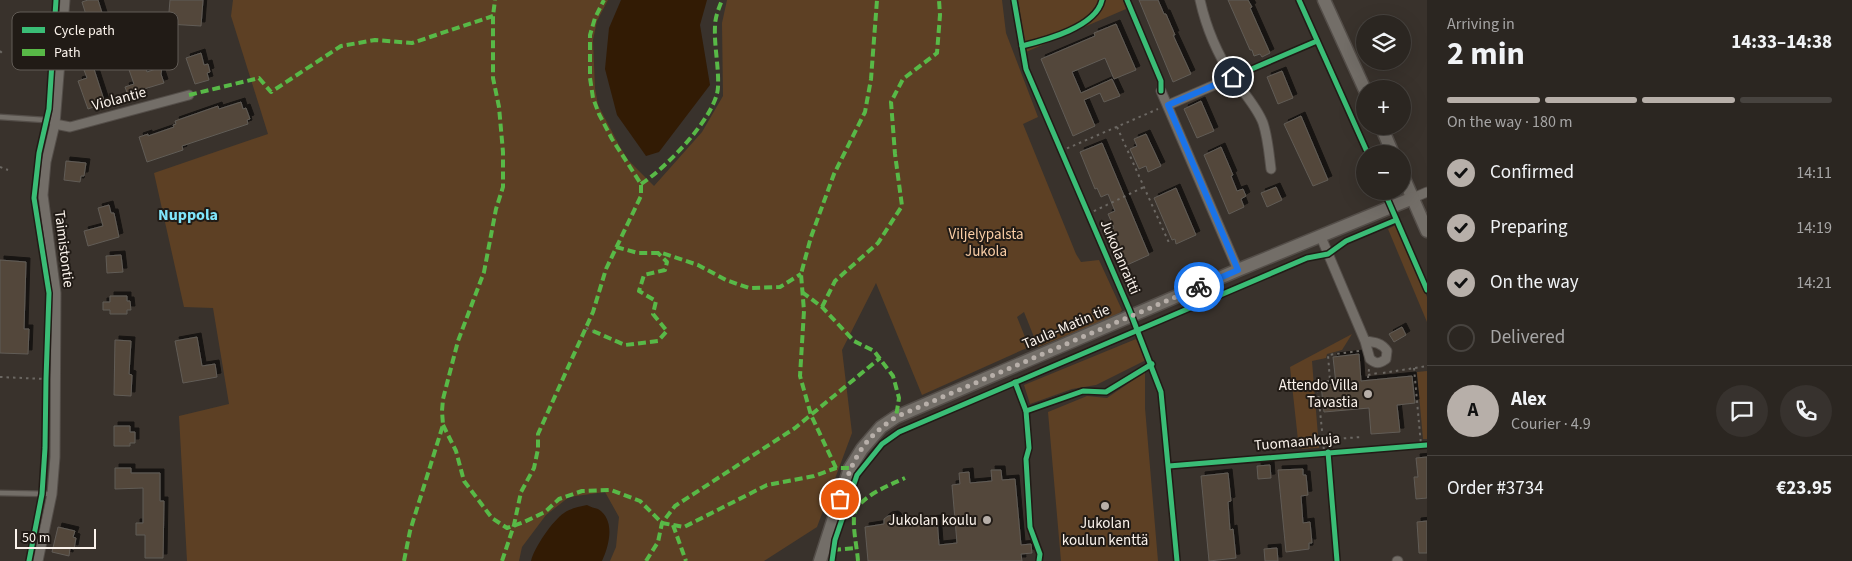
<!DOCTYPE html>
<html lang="en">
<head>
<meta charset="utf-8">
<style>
  :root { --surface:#2b2621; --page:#37322e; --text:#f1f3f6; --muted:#a6a5a5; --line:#47433f; --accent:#b7afa9 }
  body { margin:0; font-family:"Source Sans 3",sans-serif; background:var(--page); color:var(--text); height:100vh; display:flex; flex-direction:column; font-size:19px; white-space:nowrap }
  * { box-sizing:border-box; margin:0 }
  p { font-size:16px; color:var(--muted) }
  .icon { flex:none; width:28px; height:28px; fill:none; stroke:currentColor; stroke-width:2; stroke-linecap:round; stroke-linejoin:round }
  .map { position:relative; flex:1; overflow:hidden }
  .drawer { display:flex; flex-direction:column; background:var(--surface); width:425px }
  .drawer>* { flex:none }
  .fabs { position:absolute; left:1356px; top:15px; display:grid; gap:10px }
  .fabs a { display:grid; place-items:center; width:55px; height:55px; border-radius:50%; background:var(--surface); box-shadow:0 5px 20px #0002,0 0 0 1px var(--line); font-size:25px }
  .scale { position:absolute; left:15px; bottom:12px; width:81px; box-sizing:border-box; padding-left:5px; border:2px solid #fbf3ec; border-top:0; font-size:14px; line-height:18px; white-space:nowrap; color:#fbf3ec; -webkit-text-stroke:4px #211b16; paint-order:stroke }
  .pin { position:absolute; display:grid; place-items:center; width:42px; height:42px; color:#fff; margin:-21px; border:2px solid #fff; border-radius:50%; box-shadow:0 1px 5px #0007 }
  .courier { position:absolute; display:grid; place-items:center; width:50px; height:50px; margin:-25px; border:4px solid #1a73e8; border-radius:50%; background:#fff; color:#222; box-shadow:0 1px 6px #0007 }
  .head em { font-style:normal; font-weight:700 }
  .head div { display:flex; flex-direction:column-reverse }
  .head { display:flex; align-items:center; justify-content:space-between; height:85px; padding:0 20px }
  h1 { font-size:32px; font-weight:700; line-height:38px }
  .bar { display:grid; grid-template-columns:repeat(4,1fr); gap:8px 5px; align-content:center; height:60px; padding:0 20px }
  .bar i { height:6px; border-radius:4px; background:var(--line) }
  .bar .selected { background:var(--accent) }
  .bar p { grid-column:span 4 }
  .line { display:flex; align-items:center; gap:12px; padding:0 20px; border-top:1px solid var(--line) }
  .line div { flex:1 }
  .round { display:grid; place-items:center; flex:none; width:52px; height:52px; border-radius:26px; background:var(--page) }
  ol { padding:0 20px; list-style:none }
  li { display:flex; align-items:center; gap:15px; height:55px }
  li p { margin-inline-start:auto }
  li .icon { padding:5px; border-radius:50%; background:var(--accent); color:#111; stroke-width:4 }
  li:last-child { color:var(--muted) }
  li i { width:28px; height:28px; border:2px solid var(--line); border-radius:50% }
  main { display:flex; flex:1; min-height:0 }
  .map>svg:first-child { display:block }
</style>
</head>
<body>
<main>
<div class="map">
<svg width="1427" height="561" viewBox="0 0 1427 561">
  <defs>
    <filter id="shadow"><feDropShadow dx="4" dy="-4" stdDeviation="0" flood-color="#0009"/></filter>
  </defs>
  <rect width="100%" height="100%" fill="#39322c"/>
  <g fill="#5d4024">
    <path d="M 233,0 L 608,0 L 597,21 L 593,40 L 595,88 L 598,105 L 620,147 L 629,161 L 654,186 L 702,132 L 723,96 L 722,23 L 727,0 L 1002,0 L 1006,33 L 1038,117 L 1023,124 L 1076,254 L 1081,262 L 1099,260 L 1122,310 L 1118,315 L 1038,347 L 1024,312 L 1017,317 L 1029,347 L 922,395 L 876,283 L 842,350 L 852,433 L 817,527 L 764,561 L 610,561 L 616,547 L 619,517 L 605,492 L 569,497 L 546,515 L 522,547 L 519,561 L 187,561 L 179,416 L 229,404 L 213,308 L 184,307 L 154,173 L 268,134 L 231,16 Z"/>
    <path d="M 1018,0 L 1123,0 L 1126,9 L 1026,52 Z"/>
    <path d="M 1396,225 L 1427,297 L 1427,322 L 1388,229 Z"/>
    <path d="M 1352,334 L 1342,350 L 1327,354 L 1326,358 L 1312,361 L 1319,448 L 1299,449 L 1290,367 Z"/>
    <path d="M 1136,339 L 1146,360 L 1096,385 L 1072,389 L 1030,404 L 1024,385 Z"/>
    <path d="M 1427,371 L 1427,439 L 1423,439 L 1417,372 Z"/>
    <path d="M 1145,372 L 1145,408 L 1158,561 L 1061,561 L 1048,412 L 1087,396 L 1107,398 Z"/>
  </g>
  <g fill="#321b04">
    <path d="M 621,0 L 707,0 L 700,25 L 710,85 L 659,152 L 646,156 L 617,115 L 605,69 L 609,28 Z"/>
    <path d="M 587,505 C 590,507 595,508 598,509 C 616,520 609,546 602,561 L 531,561 C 534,548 553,520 564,513 C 571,508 579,507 587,505 Z"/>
  </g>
  <g fill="#53473a" stroke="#615c56" filter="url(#shadow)">
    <path d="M 88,0 L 98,0 L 103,16 L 88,21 L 82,2 Z"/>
    <path d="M 170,0 L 203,0 L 201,26 L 168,24 Z"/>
    <path d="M 1139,0 L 1158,0 L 1164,14 L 1166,14 L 1175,35 L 1173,35 L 1191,74 L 1173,82 Z"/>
    <path d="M 1228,0 L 1248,0 L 1252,7 L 1250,8 L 1270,53 L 1262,57 L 1260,54 L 1254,56 L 1252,50 L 1250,50 Z"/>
    <path d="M 1116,24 L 1136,70 L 1114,79 L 1105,58 L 1072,72 L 1081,93 L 1112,79 L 1120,96 L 1104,102 L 1100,93 L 1084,100 L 1095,126 L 1073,136 L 1041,59 L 1095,36 L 1094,33 Z"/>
    <path d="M 94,40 L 101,60 L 92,63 L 105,103 L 88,109 L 78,81 L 87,78 L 75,46 Z"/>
    <path d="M 201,53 L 204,65 L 208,64 L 210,72 L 207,73 L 209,80 L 195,84 L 186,58 Z"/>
    <path d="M 140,60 L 144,62 L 147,72 L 162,67 L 161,74 L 164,83 L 144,89 L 145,92 L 129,98 L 125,87 L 134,84 L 127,64 Z"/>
    <path d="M 1282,71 L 1293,98 L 1278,104 L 1267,77 Z"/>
    <path d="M 1201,101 L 1214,131 L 1197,138 L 1184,109 Z"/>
    <path d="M 241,102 L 243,109 L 246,108 L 250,119 L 247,120 L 248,124 L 182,146 L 183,150 L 147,162 L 139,137 L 148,134 L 148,136 L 174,127 L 173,125 L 176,124 L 175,121 L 218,106 L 219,109 Z"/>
    <path d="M 1301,116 L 1328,180 L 1313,186 L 1284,124 Z"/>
    <path d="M 1146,134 L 1161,166 L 1148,172 L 1146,166 L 1139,169 L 1130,149 L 1137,146 L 1134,139 Z"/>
    <path d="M 1102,143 L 1149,255 L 1127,265 L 1112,229 L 1114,228 L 1108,214 L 1115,211 L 1108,194 L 1101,197 L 1097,188 L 1095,189 L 1080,152 Z"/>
    <path d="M 1221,147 L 1233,175 L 1231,176 L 1237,191 L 1243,189 L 1246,196 L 1241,199 L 1244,207 L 1229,214 L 1204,155 Z"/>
    <path d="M 66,161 L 86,163 L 84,176 L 81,176 L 80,182 L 64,180 Z"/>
    <path d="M 1276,187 L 1282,200 L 1267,207 L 1261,193 Z"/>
    <path d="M 1176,188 L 1196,235 L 1176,244 L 1175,239 L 1172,240 L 1154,198 Z"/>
    <path d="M 109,205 L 111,213 L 114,213 L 119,237 L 88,246 L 84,231 L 103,226 L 98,208 Z"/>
    <path d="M 121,255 L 123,272 L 107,273 L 106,256 Z"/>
    <path d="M 0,260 L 26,262 L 24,329 L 29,329 L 28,354 L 0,353 Z"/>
    <path d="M 110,296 L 127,296 L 127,301 L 130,301 L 131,310 L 127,310 L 127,314 L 110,314 L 110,310 L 103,310 L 103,302 L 110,302 Z"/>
    <path d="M 1402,327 L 1406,335 L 1394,342 L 1389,334 Z"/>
    <path d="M 197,337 L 202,366 L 215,364 L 217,377 L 183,383 L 175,341 Z"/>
    <path d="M 115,340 L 131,341 L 129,374 L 132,375 L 131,396 L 114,395 Z"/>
    <path d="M 1359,354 L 1361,381 L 1412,376 L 1415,403 L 1397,405 L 1400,432 L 1371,434 L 1369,408 L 1324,412 L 1321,385 L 1336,384 L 1333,357 Z"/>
    <path d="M 114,426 L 130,426 L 130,432 L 135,432 L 135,443 L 130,443 L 130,446 L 114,446 Z"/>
    <path d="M 1427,457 L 1427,498 L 1416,499 L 1414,477 L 1418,477 L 1416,458 Z"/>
    <path d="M 1270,465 L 1271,478 L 1258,479 L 1257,466 Z"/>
    <path d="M 115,468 L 131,468 L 131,473 L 160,473 L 160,501 L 164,501 L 163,558 L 145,558 L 145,535 L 136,535 L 136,523 L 143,523 L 143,488 L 115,489 Z"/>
    <path d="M 1303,469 L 1303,475 L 1306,475 L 1308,495 L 1301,496 L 1303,523 L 1310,522 L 1312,543 L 1309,543 L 1309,549 L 1286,552 L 1278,470 Z"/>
    <path d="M 991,470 L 1001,470 L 1002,480 L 1015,479 L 1021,545 L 1031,544 L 1032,553 L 1021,554 L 1022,561 L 868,561 L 865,527 L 884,524 L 884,519 L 888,516 L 894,515 L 897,517 L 899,523 L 937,519 L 939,545 L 957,543 L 952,485 L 960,484 L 959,473 L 969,472 L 970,483 L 992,481 Z"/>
    <path d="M 1228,473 L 1231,501 L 1228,502 L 1230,530 L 1233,529 L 1236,558 L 1209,561 L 1201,476 Z"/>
    <path d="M 1427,521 L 1427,553 L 1419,553 L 1417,522 Z"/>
    <path d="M 58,527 L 75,531 L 73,537 L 76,538 L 74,549 L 70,548 L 69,556 L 52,552 Z"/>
    <path d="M 1277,548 L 1278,561 L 1265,561 L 1264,549 Z"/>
  </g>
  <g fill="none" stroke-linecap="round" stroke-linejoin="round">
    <defs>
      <g id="lane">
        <path d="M 0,117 L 45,120 L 55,124"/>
        <path d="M 0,493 L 52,494"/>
      </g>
      <g id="street">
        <path d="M 1200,0 C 1206,27 1218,55 1233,78 C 1243,92 1257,107 1263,123 C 1268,138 1269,154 1271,169"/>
        <path d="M 1161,91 L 1238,270"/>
        <path d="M 1168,105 L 1233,77"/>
        <path d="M 55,124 L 70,127 L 189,95"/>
        <path d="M 1413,198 L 1427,192"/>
        <path d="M 1321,237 L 1365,341 L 1370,359 C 1376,364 1379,364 1386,359 L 1387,351 C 1382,343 1375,342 1365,341"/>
        <path d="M 38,561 L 52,494 L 55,457 L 56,293 L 43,195 L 46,162 L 55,124 L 65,0"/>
        <path d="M 1397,561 L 1398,561"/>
      </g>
      <g id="secondary">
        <path d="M 1324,0 L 1365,90"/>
        <path d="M 1381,126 L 1393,154"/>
        <path d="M 1402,174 L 1427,231"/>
        <path d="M 820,561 L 850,468 L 862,449 L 881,427 L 896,417 L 1238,270 L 1413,198"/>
      </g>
    </defs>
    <use href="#lane" stroke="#544e49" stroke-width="7"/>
    <use href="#street" stroke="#544e49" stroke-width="11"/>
    <use href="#secondary" stroke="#544e49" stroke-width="15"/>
    <g stroke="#6c6863" stroke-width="2" stroke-dasharray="2.5 4" stroke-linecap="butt">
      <path d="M 0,51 L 4,55"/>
      <path d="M 1117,127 L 1170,245"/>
      <path d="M 1061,151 L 1158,109"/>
      <path d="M 0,167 L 8,170"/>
      <path d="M 1088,214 L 1144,187"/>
      <path d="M 586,328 L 593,331"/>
      <path d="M 1359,351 L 1328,355 L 1330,381 L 1317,382 L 1323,440 L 1361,437"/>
      <path d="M 1414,368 L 1421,445"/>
      <path d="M 1383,373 L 1427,366"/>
      <path d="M 1368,375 L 1378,373"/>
      <path d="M 0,377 L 45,379"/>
      <path d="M 1368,378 L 1369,369"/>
      <path d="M 1323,440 L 1324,452"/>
    </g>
    <use href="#lane" stroke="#736e68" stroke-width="4.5"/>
    <use href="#street" stroke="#736e68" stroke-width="9"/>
    <use href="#secondary" stroke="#736e68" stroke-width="12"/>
    <g stroke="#58b947" stroke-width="4" stroke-dasharray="8 4" stroke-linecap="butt">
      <path d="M 189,95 L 259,78 L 271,92 L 341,46 L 375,40 L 412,43 L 493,16"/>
      <path d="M 641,184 C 665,169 717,116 718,87 C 719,67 714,46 715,26 C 715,17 719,8 722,0"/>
      <path d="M 616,247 L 638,253 L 662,253 L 698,265 L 726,280 L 749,288 L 780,287 L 801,274"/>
      <path d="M 802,292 L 822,307 L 854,341 L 874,351 L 893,376 L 899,398 L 896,417"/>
      <path d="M 822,307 L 835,281 L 878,243 L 902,206 L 895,154 L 891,102 L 903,79 L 937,53 L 940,15 L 939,0"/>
      <path d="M 593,331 L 625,345 L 658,341 L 667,331 L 653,314 L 656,301 L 639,291 L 644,275 L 665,270 L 667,262 L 658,253"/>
      <path d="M 443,425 L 456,451 L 464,481 L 492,518 L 507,528 L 524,522 L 545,512 L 559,499 L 582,491 L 611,490 L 640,501 L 662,523 L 684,527 L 767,485 L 814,476 L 836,468 L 850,468"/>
      <path d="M 836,468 L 811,415 L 800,376 L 804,311 L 801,274 L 811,237 L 834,174 L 865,112 L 871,79 L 877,0"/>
      <path d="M 673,525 L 686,561"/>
      <path d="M 833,550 L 857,548"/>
      <path d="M 404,561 L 410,531 L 443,425 L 442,411 L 443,399 L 458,341 L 484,272 L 496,209 L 503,187 L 503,152 L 499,107 L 493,78 L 493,16 L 495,0"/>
      <path d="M 502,561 L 514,525 L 521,492 L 534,468 L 538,449 L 538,434 L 593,312 L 606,269 L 641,196 L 641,184 L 612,139 L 599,114 L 593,98 L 590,78 L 590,35 L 595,18 L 604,0"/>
      <path d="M 646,561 L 658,542 L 662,523 L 675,506 L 795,428 L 880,358"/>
      <path d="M 858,561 C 857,547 853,531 854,517 C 855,498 890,485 905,478"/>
    </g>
    <defs>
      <g id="cycleway">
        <path d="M 1014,0 L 1026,69 L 1129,309 L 1161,392 L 1177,561"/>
        <path d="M 1127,0 L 1161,81 L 1161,91"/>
        <path d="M 1299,0 L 1368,154"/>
        <path d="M 1022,46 C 1046,40 1096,27 1102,0"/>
        <path d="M 1233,77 L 1317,41"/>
        <path d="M 1384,191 L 1427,290"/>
        <path d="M 1015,382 L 1026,411 L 1029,448 L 1026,459 L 1030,527 L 1040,554 L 1039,561"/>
        <path d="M 1026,411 L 1083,391 L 1106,392 L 1152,364"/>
        <path d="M 1328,452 L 1337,561"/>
        <path d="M 1169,466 L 1427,445"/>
        <path d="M 29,561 L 42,494 L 45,448 L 46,379 L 49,293 L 34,198 L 39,153 L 49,109 L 56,0"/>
        <path d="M 832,561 L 835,540 L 857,475 L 882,444 L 899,432 L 1307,258 L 1328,254 L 1346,241 L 1396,220"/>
      </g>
    </defs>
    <use href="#cycleway" stroke="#211b16" stroke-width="8"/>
    <use href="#cycleway" stroke="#3abd76" stroke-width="5"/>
  </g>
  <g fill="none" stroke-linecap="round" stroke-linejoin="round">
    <path stroke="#b7afa9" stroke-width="5" stroke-dasharray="0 9" d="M 840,499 C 852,461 861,440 896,417 L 1199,287"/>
    <path stroke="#1a73e8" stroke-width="6" d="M 1199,287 L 1238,270 L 1168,105 L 1233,77"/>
  </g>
  <g fill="#b7afa9" stroke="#211b16" stroke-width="2">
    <circle cx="1368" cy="394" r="5"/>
    <circle cx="1105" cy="506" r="5"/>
    <circle cx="987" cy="520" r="5"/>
  </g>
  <g text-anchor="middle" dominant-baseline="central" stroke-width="4" stroke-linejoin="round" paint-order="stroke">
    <g font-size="15" fill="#fbf3ec" stroke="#211b16">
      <text transform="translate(119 99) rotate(-15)">Violantie</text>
      <text transform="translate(64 249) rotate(83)">Taimistontie</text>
      <text transform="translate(1120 257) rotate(67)">Jukolanraitti</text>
      <text transform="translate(1066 327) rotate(-23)">Taula-Matin tie</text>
      <text transform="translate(1297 442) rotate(-5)">Tuomaankuja</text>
    </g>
    <g font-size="15" fill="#facea6" stroke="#211b16">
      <text x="986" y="234">Viljelypalsta<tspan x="986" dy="17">Jukola</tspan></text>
    </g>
    <g font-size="15" fill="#fbf3ec" stroke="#211b16" text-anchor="end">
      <text x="1358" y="385">Attendo Villa<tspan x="1358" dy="17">Tavastia</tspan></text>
      <text x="977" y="520">Jukolan koulu</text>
      <text x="1105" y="523" text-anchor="middle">Jukolan<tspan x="1105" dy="17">koulun kenttä</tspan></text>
    </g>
    <g font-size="16" font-weight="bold" fill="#80e6fc" stroke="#211b16">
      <text x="188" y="215">Nuppola</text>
    </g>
  </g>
  <rect x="12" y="12" width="166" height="58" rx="8" fill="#211b16" stroke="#625c56" stroke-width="1"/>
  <rect x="22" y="27" width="23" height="6" fill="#3abd76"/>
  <rect x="22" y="49" width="23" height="7" fill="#58b947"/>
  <g font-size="14" fill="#fbf3ec">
    <text x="54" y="35">Cycle path</text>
    <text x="54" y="57">Path</text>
  </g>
</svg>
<div class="fabs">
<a><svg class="icon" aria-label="layers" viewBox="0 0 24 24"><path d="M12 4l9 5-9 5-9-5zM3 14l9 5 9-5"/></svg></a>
<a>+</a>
<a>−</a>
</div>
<div class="scale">50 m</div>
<div class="pin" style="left:840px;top:499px;background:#ea580c"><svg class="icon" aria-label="bag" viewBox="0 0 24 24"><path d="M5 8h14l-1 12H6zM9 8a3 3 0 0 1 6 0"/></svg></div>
<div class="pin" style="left:1233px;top:77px;background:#1f2937"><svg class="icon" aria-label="home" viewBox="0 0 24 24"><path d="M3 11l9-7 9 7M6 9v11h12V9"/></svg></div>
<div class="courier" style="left:1199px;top:287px"><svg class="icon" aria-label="bike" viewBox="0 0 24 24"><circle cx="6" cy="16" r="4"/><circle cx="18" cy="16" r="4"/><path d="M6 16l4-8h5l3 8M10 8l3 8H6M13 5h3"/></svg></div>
</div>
<section class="drawer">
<div class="head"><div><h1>2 min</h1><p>Arriving in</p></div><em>14:33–14:38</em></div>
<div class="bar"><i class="selected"></i><i class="selected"></i><i class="selected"></i><i></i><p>On the way · 180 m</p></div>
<ol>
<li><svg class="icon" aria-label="check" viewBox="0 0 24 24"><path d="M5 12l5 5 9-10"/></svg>Confirmed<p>14:11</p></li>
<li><svg class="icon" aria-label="check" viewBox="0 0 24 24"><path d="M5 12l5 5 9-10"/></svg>Preparing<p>14:19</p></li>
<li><svg class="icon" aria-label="check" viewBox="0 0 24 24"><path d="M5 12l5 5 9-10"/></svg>On the way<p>14:21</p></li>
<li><i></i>Delivered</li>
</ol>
<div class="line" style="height:90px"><b class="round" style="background:var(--accent);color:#111">A</b><div><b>Alex</b><p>Courier · 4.9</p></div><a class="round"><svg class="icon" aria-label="chat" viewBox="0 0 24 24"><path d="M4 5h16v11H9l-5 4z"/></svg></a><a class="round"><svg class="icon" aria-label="phone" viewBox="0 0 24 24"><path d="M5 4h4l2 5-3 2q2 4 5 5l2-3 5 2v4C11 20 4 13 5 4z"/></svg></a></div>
<div class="line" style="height:65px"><div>Order #3734</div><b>€23.95</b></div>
</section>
</main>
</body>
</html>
